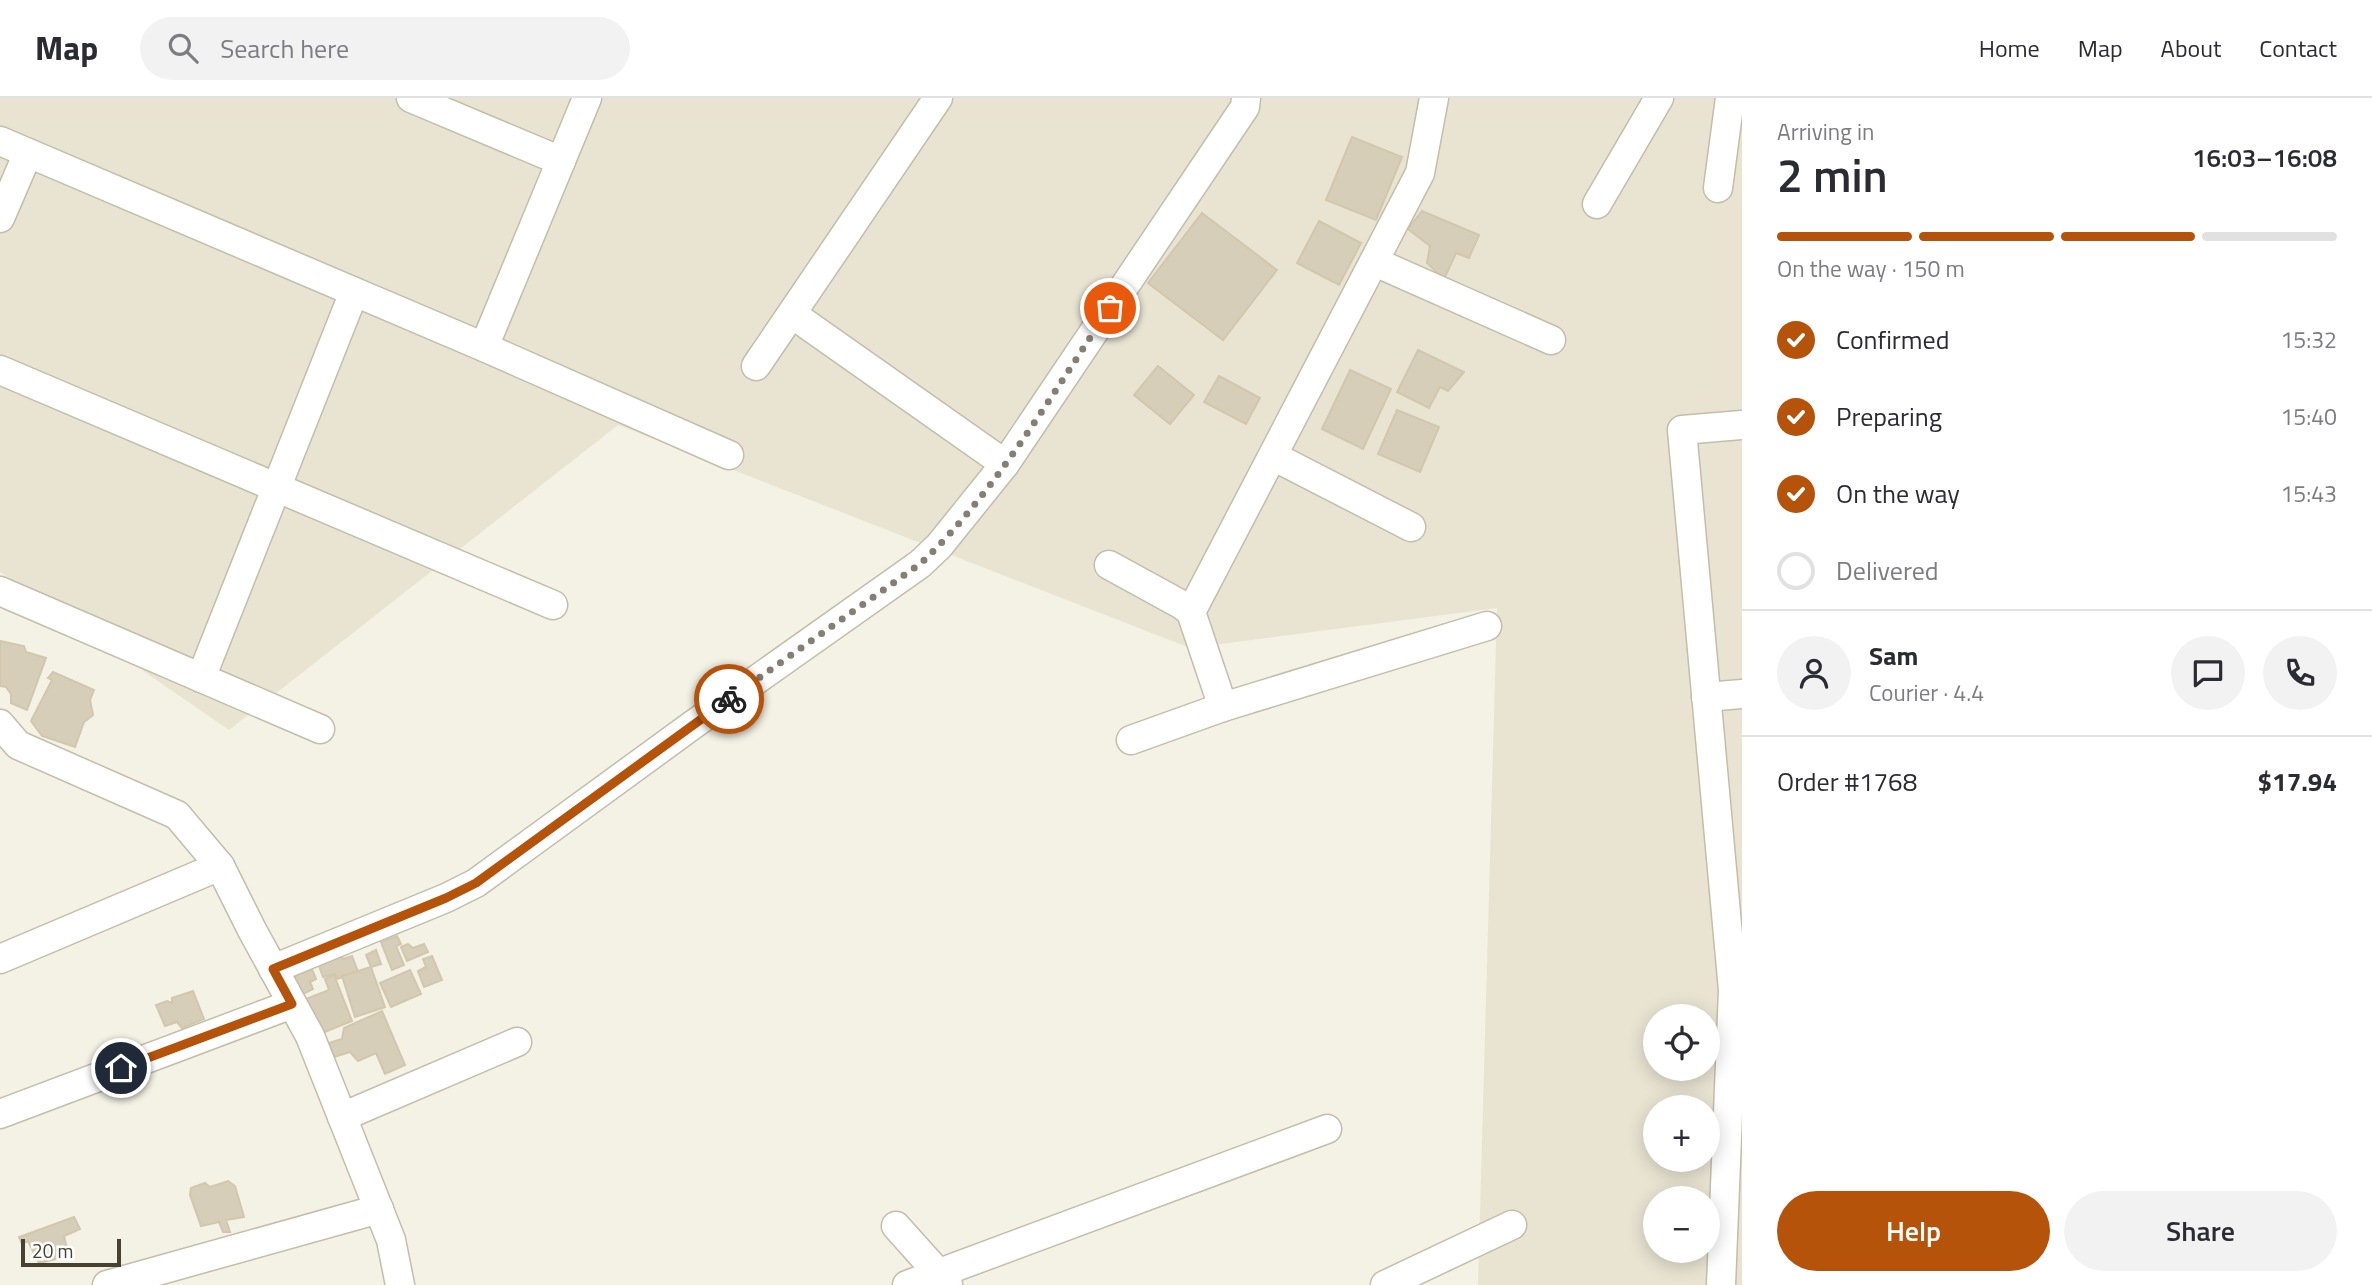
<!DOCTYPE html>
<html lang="en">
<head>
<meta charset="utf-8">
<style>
  :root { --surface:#fff; --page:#f2f2f3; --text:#2b2b33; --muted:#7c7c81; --line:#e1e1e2; --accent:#b45309 }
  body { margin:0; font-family:"Titillium Web",sans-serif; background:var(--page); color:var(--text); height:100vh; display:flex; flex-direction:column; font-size:26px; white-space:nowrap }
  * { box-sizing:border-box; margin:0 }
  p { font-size:23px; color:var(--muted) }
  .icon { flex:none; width:38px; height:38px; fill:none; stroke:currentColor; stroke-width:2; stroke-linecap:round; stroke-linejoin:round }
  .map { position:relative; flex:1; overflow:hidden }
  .panel { display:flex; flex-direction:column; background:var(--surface); width:630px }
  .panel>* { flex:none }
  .tools { position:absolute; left:1643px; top:906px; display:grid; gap:14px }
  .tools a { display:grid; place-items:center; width:77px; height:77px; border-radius:50%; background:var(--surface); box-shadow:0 4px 18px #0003; font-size:35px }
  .scale { position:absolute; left:21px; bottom:18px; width:100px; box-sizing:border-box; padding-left:7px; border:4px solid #474134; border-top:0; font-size:19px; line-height:24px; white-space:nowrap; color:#474134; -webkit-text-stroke:5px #fff; paint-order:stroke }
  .pin { position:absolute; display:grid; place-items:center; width:60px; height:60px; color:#fff; margin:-30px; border:4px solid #fff; border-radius:50%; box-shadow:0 2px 7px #0007 }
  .courier { position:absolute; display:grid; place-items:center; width:70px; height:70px; margin:-35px; border:5px solid #b45309; border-radius:50%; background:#fff; color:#222; box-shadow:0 2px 9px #0007 }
  .headline em { font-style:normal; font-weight:600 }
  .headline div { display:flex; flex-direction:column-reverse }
  .headline { display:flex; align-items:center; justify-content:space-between; height:119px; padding:0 35px }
  h1 { font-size:46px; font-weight:600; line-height:52px }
  .bar { display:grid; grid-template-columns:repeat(4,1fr); gap:10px 7px; align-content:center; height:84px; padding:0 35px }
  .bar i { height:9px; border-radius:5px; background:var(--line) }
  .bar .on { background:var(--accent) }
  .bar p { grid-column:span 4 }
  .line { display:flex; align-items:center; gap:18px; padding:0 35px; border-top:2px solid var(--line) }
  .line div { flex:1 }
  .round { display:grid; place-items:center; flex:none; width:74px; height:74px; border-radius:37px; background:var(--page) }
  ol { padding:0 35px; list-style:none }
  li { display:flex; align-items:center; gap:21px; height:77px }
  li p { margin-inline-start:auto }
  li .icon { padding:7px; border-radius:50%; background:var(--accent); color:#fff; stroke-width:4 }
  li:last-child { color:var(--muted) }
  li i { width:38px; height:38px; border:4px solid var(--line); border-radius:50% }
  .action { display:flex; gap:14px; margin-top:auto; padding:14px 35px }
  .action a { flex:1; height:80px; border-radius:42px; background:var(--accent); color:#fff; font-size:28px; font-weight:600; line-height:80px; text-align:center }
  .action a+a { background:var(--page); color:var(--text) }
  header { display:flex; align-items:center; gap:42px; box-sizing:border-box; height:98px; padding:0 35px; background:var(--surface); border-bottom:2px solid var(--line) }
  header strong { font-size:33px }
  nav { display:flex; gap:38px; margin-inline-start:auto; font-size:24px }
  .search { width:490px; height:63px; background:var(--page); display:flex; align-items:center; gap:18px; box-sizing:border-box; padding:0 24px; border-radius:38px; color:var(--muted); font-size:26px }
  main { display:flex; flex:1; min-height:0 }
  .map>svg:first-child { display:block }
</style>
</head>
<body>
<header>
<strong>Map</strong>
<div class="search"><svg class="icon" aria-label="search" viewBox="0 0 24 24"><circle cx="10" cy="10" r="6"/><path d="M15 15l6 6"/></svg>Search here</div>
<nav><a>Home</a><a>Map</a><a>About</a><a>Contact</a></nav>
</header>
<main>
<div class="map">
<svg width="1742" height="1187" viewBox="0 0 1742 1187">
  <rect width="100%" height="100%" fill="#f4f1e5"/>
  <path fill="#e9e4d2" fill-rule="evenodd" d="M 0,0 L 1742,0 L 1742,1187 L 1478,1187 L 1497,510 L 1190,550 L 618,327 L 229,632 L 0,474 ZM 1656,919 L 1708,919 L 1708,971 L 1656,971 ZM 1656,1010 L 1708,1010 L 1708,1062 L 1656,1062 ZM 1656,1101 L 1708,1101 L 1708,1153 L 1656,1153 Z"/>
  <g fill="#d7ceb9" stroke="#d2c7ac" stroke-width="2">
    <path d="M 1352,39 L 1402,59 L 1376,122 L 1326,102 Z"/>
    <path d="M 1422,113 L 1479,137 L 1469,160 L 1456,155 L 1444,181 L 1427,165 L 1430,148 L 1408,131 Z"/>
    <path d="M 1202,115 L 1277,172 L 1223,242 L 1148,185 Z"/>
    <path d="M 1319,123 L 1361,145 L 1339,187 L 1297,165 Z"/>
    <path d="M 1418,252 L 1464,274 L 1448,293 L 1440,289 L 1429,310 L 1397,294 Z"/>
    <path d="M 1158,268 L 1194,297 L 1170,326 L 1134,297 Z"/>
    <path d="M 1350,272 L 1391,291 L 1363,351 L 1322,331 Z"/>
    <path d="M 1219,278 L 1260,300 L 1246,326 L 1204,304 Z"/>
    <path d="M 1397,312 L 1439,329 L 1420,374 L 1378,356 Z"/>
    <path d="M 0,543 L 24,548 L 26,554 L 46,560 L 27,612 L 11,605 L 11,596 L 6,589 L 0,588 Z"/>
    <path d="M 53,574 L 94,592 L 90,602 L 93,617 L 84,624 L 75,649 L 42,638 L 31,623 L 52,582 L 48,580 Z"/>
    <path d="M 397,838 L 401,846 L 396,848 L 404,867 L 392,872 L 381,844 Z"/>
    <path d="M 408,846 L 413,850 L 424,846 L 428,854 L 407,863 L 401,849 Z"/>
    <path d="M 376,852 L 381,866 L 371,869 L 366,857 Z"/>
    <path d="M 339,854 L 343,861 L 352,858 L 358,874 L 337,881 L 335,876 L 323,879 L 317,862 Z"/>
    <path d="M 432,858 L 442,882 L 424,889 L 418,873 L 426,869 L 423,861 Z"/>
    <path d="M 371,869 L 385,909 L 355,919 L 342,878 Z"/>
    <path d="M 312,871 L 316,881 L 310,884 L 313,891 L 301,897 L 293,879 Z"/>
    <path d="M 410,872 L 421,896 L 391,909 L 380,885 Z"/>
    <path d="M 334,877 L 352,923 L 320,936 L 306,901 L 329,892 L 325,881 Z"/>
    <path d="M 193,893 L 204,921 L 182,930 L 177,924 L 165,928 L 156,907 L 167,903 L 172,905 L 172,900 Z"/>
    <path d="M 382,913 L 405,967 L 385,976 L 376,955 L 358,963 L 350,954 L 334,959 L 329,945 L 342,941 L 344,930 Z"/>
    <path d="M 228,1083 L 235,1088 L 244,1119 L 226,1122 L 230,1134 L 223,1134 L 219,1124 L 201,1128 L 190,1097 L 191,1090 L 205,1085 L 210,1089 Z"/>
    <path d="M 74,1119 L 80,1131 L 64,1138 L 69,1158 L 39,1165 L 28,1143 L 22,1146 L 19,1139 Z"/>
  </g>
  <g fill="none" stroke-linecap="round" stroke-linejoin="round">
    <defs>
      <g id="minor">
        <path d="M 411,0 L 561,63"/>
        <path d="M 0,43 L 484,249 L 729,357"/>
        <path d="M 1718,90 L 1730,0"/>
        <path d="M 1597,106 L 1659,0"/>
        <path d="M 0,120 L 28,55"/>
        <path d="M 1375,164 L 1551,242"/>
        <path d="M 792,216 L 1005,366"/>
        <path d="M 484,249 L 587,0"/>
        <path d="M 756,268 L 938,0"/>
        <path d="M 0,272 L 553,507"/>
        <path d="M 1273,358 L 1411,429"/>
        <path d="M 1109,467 L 1182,507 L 1191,514 L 1223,609"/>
        <path d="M 0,493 L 320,631"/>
        <path d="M 1191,514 L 1420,75 L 1434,0"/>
        <path d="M 201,580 L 354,194"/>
        <path d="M 1706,599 L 1742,596"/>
        <path d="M 0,626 L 18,647 L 177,717 L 220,768 L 252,832 L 310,938 L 391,1142 L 400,1187"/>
        <path d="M 1131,642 L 1223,609 L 1487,528"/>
        <path d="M 0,861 L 220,768"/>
        <path d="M 273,871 L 446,800 L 476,785 L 694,626 L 920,466 L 939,448 L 1005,366 L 1245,9 L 1246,0"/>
        <path d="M 0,1016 L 292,906"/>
        <path d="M 342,1019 L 517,944"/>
        <path d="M 896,1128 L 948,1186"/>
        <path d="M 107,1187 L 379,1111"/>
        <path d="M 907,1187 L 1327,1031"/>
        <path d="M 1385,1187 L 1512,1127"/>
        <path d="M 1721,1187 L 1733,892 L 1682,332 L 1742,327"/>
      </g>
    </defs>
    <use href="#minor" stroke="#c3bda9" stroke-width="31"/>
    <use href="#minor" stroke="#fff" stroke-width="28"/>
  </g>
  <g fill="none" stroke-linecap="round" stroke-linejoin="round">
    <path stroke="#847f72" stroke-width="7" stroke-dasharray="0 12.6" d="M 729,601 L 920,466 C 994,397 1053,294 1110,210"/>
    <path stroke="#b45309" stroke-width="9" d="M 121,970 L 292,906 L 273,871 L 446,800 L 476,785 L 729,601"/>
  </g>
</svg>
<div class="tools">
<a><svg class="icon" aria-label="locate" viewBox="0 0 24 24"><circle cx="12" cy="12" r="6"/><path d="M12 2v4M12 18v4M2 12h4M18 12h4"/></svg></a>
<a>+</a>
<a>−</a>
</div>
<div class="scale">20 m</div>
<div class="pin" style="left:1110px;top:210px;background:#ea580c"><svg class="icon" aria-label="bag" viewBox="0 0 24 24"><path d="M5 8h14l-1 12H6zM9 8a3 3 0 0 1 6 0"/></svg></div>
<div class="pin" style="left:121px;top:970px;background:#1f2937"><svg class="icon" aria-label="home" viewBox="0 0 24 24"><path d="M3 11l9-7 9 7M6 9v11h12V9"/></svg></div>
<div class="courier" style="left:729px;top:601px"><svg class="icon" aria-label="bike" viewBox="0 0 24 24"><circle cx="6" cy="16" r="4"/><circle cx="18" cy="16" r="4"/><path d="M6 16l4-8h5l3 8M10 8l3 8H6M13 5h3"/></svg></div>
</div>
<section class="panel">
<div class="headline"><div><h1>2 min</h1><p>Arriving in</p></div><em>16:03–16:08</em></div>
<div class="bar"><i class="on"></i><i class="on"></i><i class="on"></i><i></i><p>On the way · 150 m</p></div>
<ol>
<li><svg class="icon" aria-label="check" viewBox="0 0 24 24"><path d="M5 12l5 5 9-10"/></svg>Confirmed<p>15:32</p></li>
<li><svg class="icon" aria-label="check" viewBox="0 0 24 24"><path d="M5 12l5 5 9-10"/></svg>Preparing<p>15:40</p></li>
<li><svg class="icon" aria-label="check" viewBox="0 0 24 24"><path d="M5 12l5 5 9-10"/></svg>On the way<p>15:43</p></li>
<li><i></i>Delivered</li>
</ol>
<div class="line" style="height:126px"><a class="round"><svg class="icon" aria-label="person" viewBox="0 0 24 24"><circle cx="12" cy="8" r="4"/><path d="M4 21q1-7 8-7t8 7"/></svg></a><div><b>Sam</b><p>Courier · 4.4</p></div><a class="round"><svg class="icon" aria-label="chat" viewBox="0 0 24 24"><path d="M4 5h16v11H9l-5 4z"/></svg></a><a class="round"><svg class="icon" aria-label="phone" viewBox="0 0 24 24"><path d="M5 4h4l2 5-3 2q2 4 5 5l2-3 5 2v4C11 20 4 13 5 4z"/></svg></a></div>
<div class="line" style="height:91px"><div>Order #1768</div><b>$17.94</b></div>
<div class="action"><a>Help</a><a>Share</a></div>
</section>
</main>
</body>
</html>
